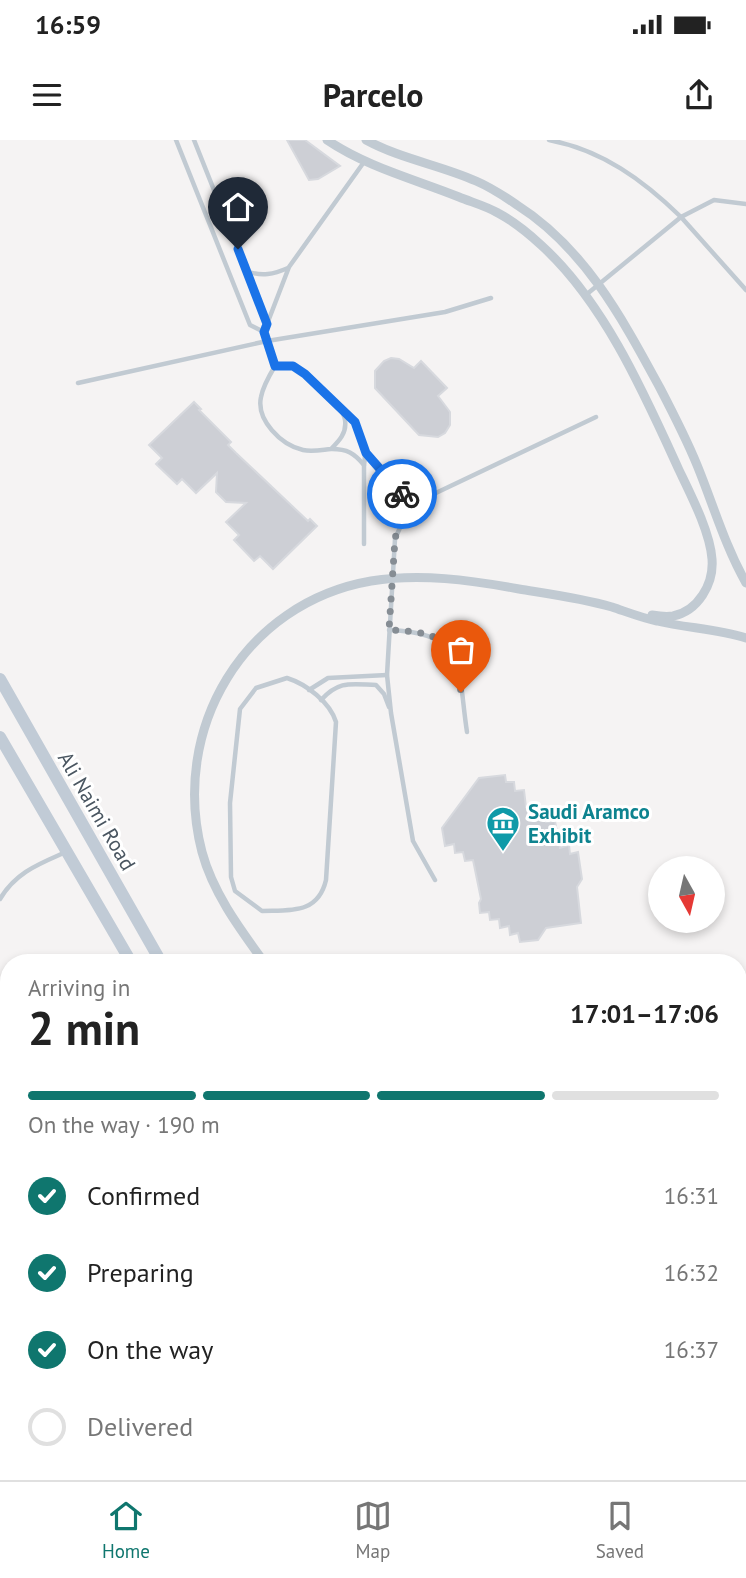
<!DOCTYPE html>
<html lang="en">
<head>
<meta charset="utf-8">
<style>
  :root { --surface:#fff; --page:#f6f6f6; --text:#222; --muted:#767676; --line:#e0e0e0; --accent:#0f766e }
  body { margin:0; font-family:"PT Sans",sans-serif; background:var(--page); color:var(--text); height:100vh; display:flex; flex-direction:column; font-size:26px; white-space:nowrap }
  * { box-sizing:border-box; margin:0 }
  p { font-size:23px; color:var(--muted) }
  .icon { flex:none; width:38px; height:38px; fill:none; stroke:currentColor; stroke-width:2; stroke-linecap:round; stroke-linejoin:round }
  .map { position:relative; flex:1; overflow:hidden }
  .details { position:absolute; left:0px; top:814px; width:747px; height:527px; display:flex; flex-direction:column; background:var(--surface); border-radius:28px 28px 0 0; box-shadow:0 4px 10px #0003 }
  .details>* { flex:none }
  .needle { width:46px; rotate:172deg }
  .buttons { position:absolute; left:648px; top:716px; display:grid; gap:14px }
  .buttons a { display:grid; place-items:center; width:77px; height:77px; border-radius:50%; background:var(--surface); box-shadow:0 4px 10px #0003; font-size:35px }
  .pin { position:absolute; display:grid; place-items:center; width:60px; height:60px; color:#fff; margin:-72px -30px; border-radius:50% 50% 50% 0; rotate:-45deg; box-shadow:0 0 7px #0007 }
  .pin .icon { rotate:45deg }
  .courier { position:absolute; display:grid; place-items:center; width:70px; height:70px; margin:-35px; border:5px solid #1a73e8; border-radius:50%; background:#fff; color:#222; box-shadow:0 2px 9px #0007 }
  .summary em { font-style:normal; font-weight:600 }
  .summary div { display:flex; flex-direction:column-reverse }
  .summary { display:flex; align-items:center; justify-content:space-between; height:119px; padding:0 28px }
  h1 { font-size:46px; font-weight:600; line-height:52px }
  .bar { display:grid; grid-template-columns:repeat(4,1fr); gap:10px 7px; align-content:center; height:84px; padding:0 28px }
  .bar i { height:9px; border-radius:5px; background:var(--line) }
  .bar .current { background:var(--accent) }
  .bar p { grid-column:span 4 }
  ol { padding:0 28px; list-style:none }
  li { display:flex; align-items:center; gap:21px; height:77px }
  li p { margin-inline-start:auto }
  li .icon { padding:7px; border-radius:50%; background:var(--accent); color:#fff; stroke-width:4 }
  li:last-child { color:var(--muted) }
  li i { width:38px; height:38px; border:4px solid var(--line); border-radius:50% }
  .status { display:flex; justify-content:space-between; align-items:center; height:49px; padding:0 35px; background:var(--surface); direction:ltr }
  .status svg { height:19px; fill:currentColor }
  header { display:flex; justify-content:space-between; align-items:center; height:91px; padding:0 28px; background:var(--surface); font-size:32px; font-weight:600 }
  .tabs { display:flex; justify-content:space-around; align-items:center; height:98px; border-top:2px solid var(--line); background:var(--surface); font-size:19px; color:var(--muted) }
  .tabs a { display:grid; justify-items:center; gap:4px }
  .tabs .current { color:var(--accent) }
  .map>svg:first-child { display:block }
</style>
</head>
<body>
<div class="status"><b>16:59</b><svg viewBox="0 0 49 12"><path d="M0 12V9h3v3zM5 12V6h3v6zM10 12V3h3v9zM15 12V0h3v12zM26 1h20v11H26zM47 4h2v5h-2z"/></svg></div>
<header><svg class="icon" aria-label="menu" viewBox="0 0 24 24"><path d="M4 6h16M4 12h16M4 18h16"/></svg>Parcelo<svg class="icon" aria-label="share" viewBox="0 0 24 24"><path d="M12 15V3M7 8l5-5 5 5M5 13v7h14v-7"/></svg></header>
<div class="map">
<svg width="746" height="1340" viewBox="0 0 746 1340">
  <rect width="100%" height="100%" fill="#f5f3f3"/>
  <g fill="#cdcfd5" stroke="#d7d9de" stroke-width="2">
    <path d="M 287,0 L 305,0 L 340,26 L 318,39 L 309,40 Z"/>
    <path d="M 391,218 L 399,219 L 414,228 L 421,221 L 447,248 L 438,256 L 450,272 L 450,285 L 445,293 L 438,297 L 419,295 L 375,248 L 375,231 L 384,221 Z"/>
    <path d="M 194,262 L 201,269 L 199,270 L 231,302 L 228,305 L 236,313 L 308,381 L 310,379 L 317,386 L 273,429 L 260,416 L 254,421 L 234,400 L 239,395 L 226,382 L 246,363 L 226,362 L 216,352 L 217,333 L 196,353 L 182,339 L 177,344 L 156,324 L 162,318 L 149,305 Z"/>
    <path d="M 505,635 L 506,642 L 514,642 L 515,651 L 524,650 L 526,667 L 535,666 L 537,675 L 545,673 L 546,682 L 555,681 L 560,708 L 569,705 L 570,714 L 578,712 L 582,739 L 577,747 L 581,783 L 546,788 L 538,800 L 520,802 L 518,793 L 510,795 L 509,786 L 500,788 L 499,779 L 490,780 L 489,772 L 480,773 L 479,763 L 481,759 L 473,720 L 465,721 L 463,712 L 455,713 L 454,704 L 445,706 L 442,688 L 479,638 Z"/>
  </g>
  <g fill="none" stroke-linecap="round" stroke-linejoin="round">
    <defs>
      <g id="motorway">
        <path d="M 0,1169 L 1,1169"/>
        <path d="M 0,1197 L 9,1200"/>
        <path d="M 0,1236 L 9,1239"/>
        <path d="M 185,1332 L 197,1340"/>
        <path d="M 248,1332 L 268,1340"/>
        <path d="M 342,1332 L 361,1340"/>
      </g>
    </defs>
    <use href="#motorway" stroke="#7690ad" stroke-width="21"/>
    <g stroke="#c1cad2" stroke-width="4.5">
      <path d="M 176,0 L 250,185 L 264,192 L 275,226 C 269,236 263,246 261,257 C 256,280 281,305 303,310 C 312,312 321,310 331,309 C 339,301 347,293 345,280 C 343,266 306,230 292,226 C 286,224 280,225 275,226"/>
      <path d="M 194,0 L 267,183"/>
      <path d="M 549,0 C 602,10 643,40 681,77 L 714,60 L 746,64"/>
      <path d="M 246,131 C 262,137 274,134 288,128"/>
      <path d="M 587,154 L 681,77 L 746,150"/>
      <path d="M 264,192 L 289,127 L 364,22"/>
      <path d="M 78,243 L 267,201 L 445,172 L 491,158"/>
      <path d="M 342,270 C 358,285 368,302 364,325 L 364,404"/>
      <path d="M 332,309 C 347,309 354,313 364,325"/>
      <path d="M 366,313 L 412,367"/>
      <path d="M 389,490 C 468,493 457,527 467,592"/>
      <path d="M 287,538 C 306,544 330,562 336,582 L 326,740 C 318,774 291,770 262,771 L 235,751 L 231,737 L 230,663 L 240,569 L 256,548 Z"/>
      <path d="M 309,550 L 328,538 L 387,535"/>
      <path d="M 321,560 C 339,540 351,544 376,545 L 384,554 L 389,567"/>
      <path d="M 435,740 L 413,701 L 391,573 L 387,535 L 395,399 L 406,374 L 419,361 L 596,277"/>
      <path d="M 0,759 C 16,732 39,724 66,712"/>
    </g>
    <g stroke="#c1cad2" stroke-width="9">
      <path d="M 327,0 C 367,27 414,39 459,57 C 471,62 486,66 498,73 C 513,81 528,93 541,105 C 604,162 644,253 679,330 C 691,355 710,392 712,419 C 714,444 698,471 673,476 C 666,477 658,476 652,475"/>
      <path d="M 366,0 C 401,19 440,25 476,41 C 490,47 504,56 517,65 C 585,108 623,180 660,248 C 673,273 686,298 697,325 C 713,364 725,406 746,443"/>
      <path d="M 264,822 C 240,789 213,753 202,712 C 170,589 244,463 371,441 C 420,433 470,440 519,449 C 550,454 581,458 612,467 C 627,472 642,478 657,481 C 686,488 718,489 746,498"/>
      <path d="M 738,1164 L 746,1167"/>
    </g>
    <g stroke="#c1cbd6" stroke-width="12">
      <path d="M 0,539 L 161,822"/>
      <path d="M 0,597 L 131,822"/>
      <path d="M 0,1269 L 9,1271"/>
      <path d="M 157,1332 L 172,1340"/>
      <path d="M 420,1332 L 424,1340"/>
      <path d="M 448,1332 L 453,1340"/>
      <path d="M 607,1332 L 613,1340"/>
    </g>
    <use href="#motorway" stroke="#8ba5c1" stroke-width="18"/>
  </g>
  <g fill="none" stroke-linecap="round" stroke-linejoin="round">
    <path stroke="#868d94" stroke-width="7" stroke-dasharray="0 12.6" d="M 402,354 L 412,367 L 398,386 L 395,399 L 389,490 C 441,492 454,499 461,552"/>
    <path stroke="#1a73e8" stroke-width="9" d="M 238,109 L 267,184 L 264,192 L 275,226 L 293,226 L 305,234 L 355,282 L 366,313 L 402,354"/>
  </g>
  <defs>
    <symbol id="museum-pin" viewBox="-11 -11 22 30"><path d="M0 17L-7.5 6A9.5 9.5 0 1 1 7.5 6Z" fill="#0f9aa8" stroke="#fff"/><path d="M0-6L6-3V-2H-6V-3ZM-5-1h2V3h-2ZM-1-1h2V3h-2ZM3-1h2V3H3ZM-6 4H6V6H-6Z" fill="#fff"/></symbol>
  </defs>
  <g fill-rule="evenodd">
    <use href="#museum-pin" x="484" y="664" width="38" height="52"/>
  </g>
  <g text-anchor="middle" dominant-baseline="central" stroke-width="6" stroke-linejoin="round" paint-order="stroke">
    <g font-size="21" fill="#4a5661" stroke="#fff">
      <text transform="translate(97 671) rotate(60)">Ali Naimi Road</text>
    </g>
    <g font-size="21" font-weight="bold" fill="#0d838f" stroke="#fff" text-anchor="start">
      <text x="528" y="671">Saudi Aramco<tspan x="528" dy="24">Exhibit</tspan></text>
    </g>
  </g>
</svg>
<div class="buttons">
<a><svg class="needle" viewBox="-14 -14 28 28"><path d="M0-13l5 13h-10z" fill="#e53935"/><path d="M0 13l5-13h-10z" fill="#767676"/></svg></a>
</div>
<div class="pin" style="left:461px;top:552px;background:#ea580c"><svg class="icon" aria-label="bag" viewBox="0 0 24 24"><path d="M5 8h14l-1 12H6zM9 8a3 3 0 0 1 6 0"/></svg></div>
<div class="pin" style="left:238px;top:109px;background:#1f2937"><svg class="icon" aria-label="home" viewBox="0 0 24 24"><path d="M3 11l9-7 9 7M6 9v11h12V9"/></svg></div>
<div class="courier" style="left:402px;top:354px"><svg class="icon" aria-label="bike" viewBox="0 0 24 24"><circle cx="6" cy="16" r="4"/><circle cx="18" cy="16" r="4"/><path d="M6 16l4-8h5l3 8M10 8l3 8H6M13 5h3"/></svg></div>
<section class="details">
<div class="summary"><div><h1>2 min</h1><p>Arriving in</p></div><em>17:01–17:06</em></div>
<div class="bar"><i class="current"></i><i class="current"></i><i class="current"></i><i></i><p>On the way · 190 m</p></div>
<ol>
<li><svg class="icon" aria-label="check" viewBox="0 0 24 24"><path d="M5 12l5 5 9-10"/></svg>Confirmed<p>16:31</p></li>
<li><svg class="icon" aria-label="check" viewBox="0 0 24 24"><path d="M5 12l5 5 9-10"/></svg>Preparing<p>16:32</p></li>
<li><svg class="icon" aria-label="check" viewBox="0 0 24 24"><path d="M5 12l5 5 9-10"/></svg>On the way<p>16:37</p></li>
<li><i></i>Delivered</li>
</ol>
</section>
</div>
<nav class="tabs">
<a class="current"><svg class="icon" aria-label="home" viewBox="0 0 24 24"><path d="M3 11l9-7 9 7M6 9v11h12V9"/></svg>Home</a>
<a><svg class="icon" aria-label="map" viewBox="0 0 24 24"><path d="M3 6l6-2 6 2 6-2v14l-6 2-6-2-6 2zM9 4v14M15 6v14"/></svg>Map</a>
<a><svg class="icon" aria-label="saved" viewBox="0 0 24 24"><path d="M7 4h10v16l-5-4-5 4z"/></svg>Saved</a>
</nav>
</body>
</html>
